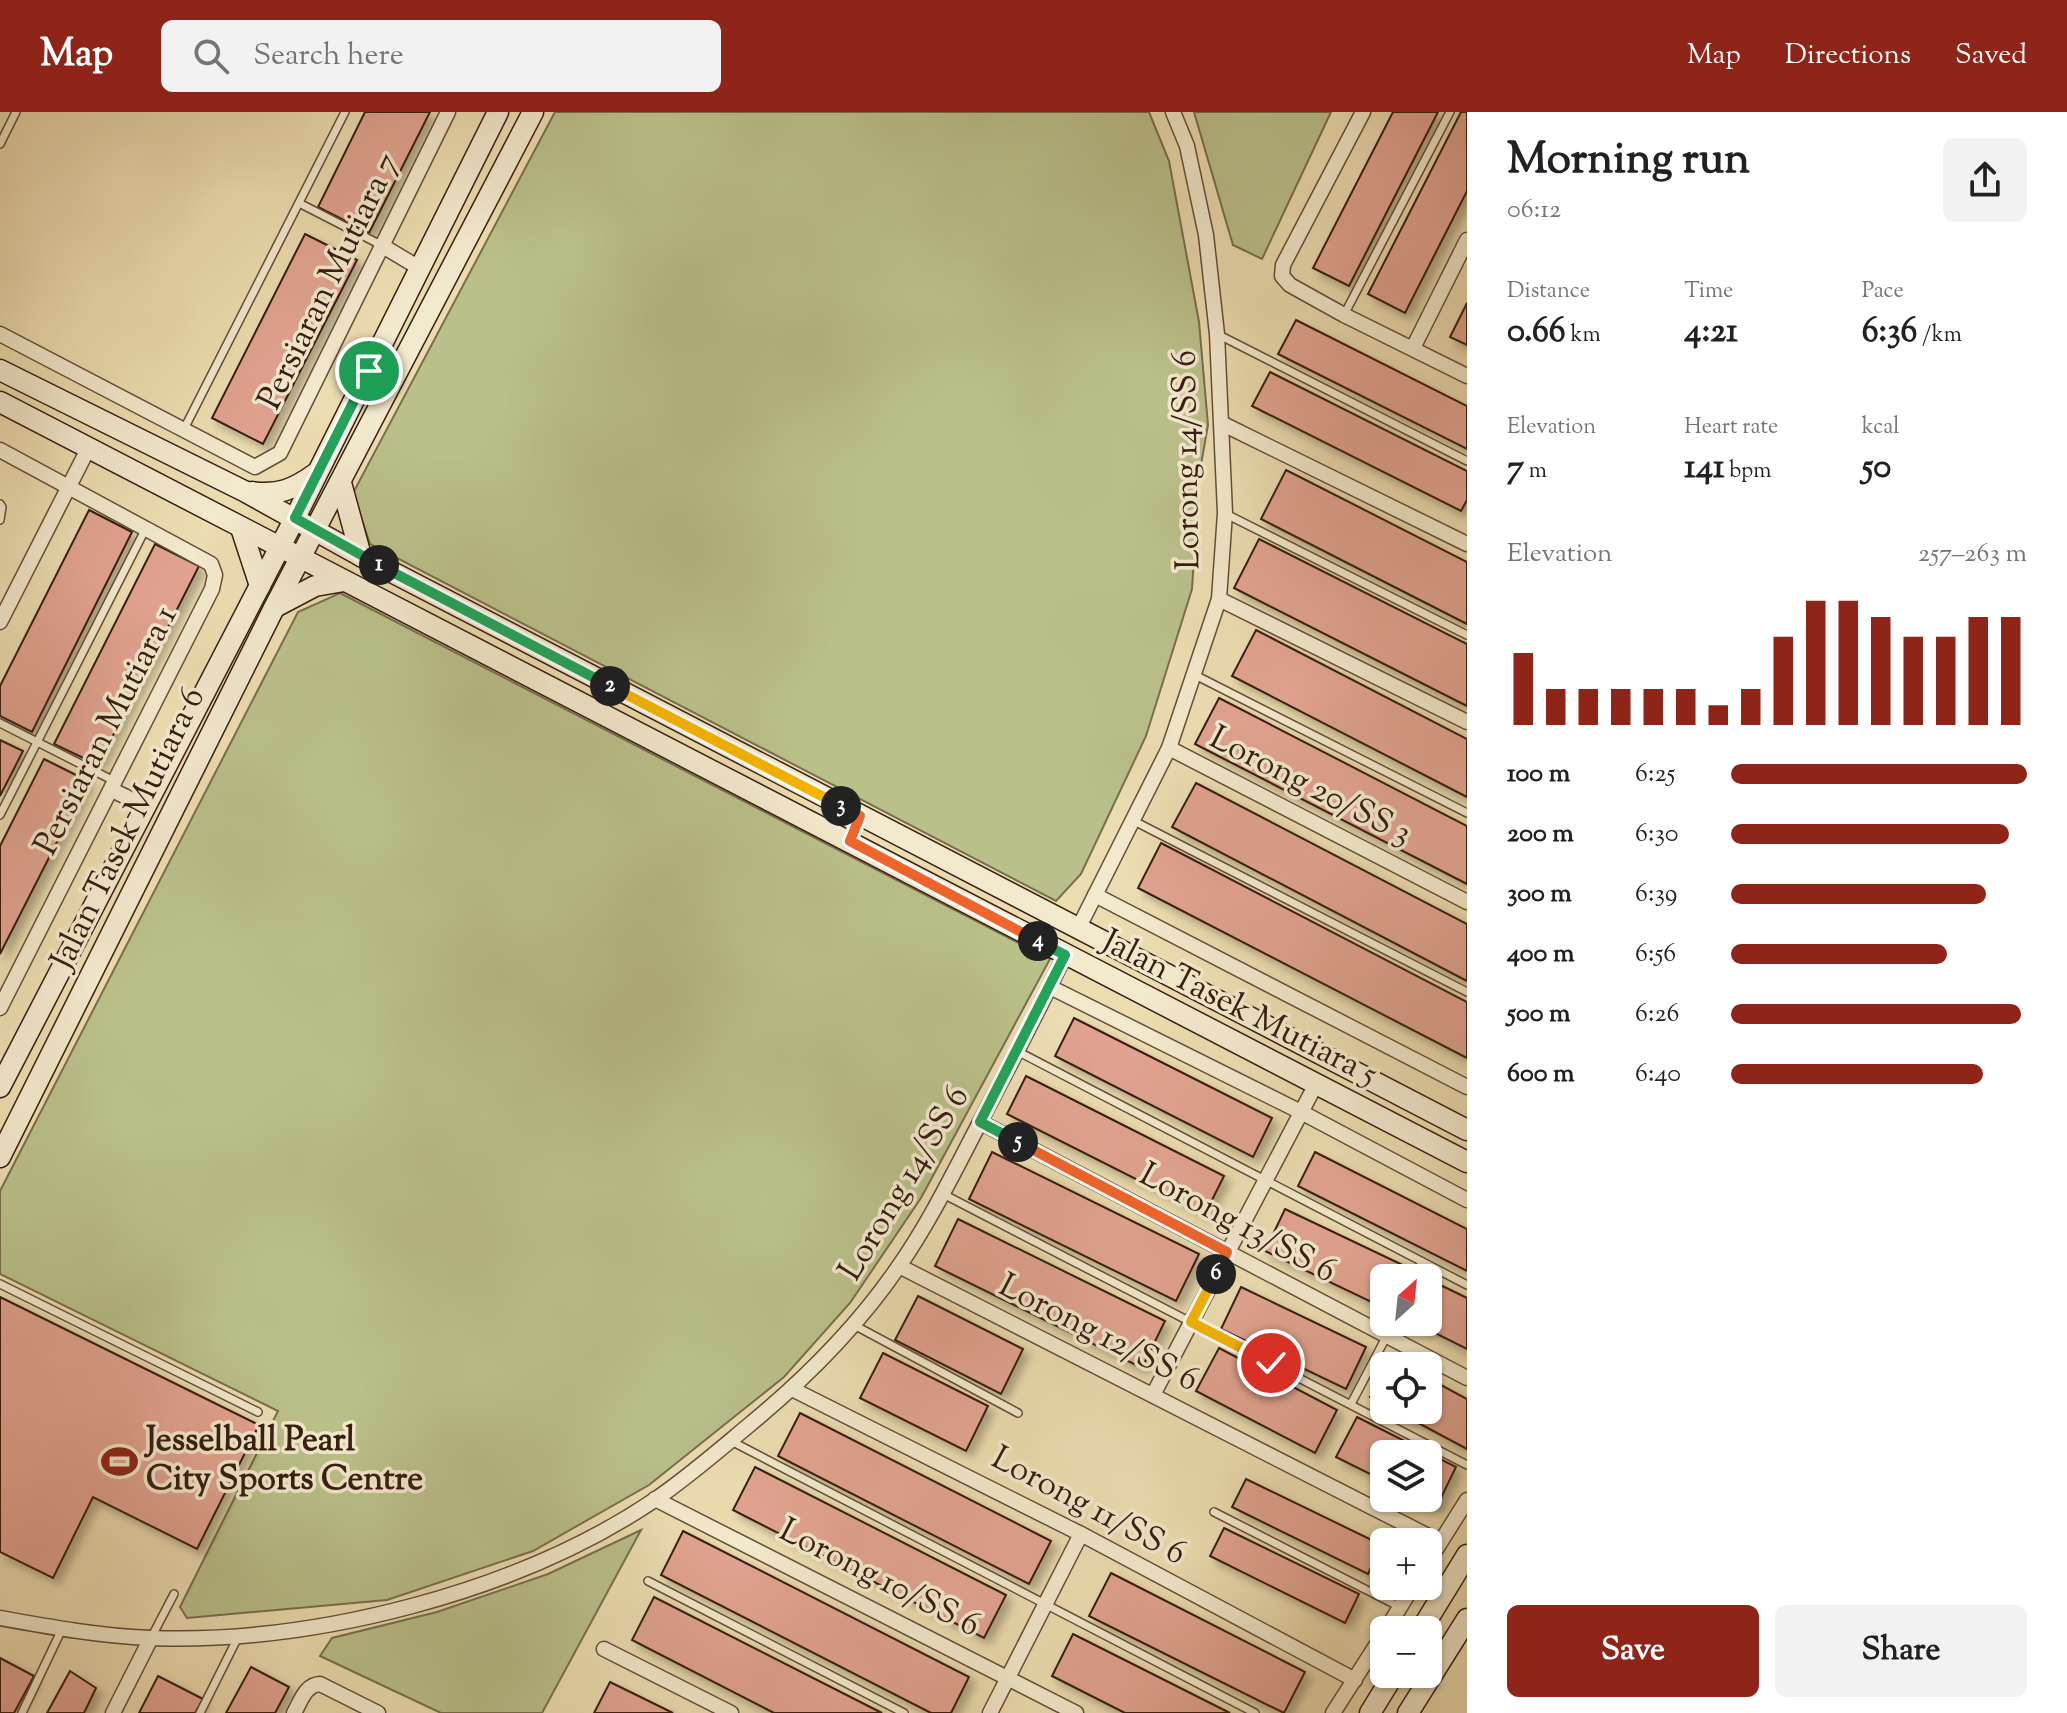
<!DOCTYPE html>
<meta charset="utf-8">
<style>
:root{--surface:#fff;--page:#f2f2f2;--text:#202124;--muted:#757577;--accent:#8f2418}
body{margin:0;font-family:"Sorts Mill Goudy",serif;background:var(--page);color:var(--text);height:100vh;display:flex;flex-direction:column;font-size:30px;white-space:nowrap}
*{box-sizing:border-box;margin:0}
p{font-size:26px;color:var(--muted)}
.icon{flex:none;width:44px;height:44px;fill:none;stroke:currentColor;stroke-width:2;stroke-linecap:round;stroke-linejoin:round}
.map{position:relative;flex:1;overflow:hidden}
.details{display:flex;flex-direction:column;background:var(--surface);width:600px}
.details>*{flex:none}
.needle{width:52px;rotate:27deg}
.tools{position:absolute;left:1370px;top:1152px;display:grid;gap:16px}
.tools a{display:grid;place-items:center;width:72px;height:72px;border-radius:12px;background:var(--surface);box-shadow:0 2px 6px #0004;font-size:40px}
.pin{position:absolute;display:grid;place-items:center;width:68px;height:68px;color:#fff;margin:-34px;border:4px solid #fff;border-radius:50%;box-shadow:0 2px 8px #0007}
.km{position:absolute;width:40px;height:40px;margin:-20px;border-radius:50%;background:#222;color:#fff;font-size:22px;line-height:40px;text-align:center}
.round{display:grid;place-items:center;flex:none;width:84px;height:84px;border-radius:12px;background:var(--page)}
.overview{display:flex;align-items:center;justify-content:space-between;height:136px;padding:0 40px}
h1{font-size:44px;font-weight:800;line-height:60px}
.metrics{display:grid;grid-template-columns:repeat(3,1fr);gap:12px;height:136px;padding:8px 40px}
.metrics div{display:grid;align-content:center}
.metrics b{font-size:34px;font-weight:800}
.metrics small{font-size:22px;font-weight:400}
.metrics p{font-size:22px}
.chart{height:224px;padding:16px 40px}
.chart p{display:flex;justify-content:space-between}
.chart svg{width:100%;height:144px;margin-top:8px;stroke:var(--accent);stroke-width:6}
.cta{display:flex;gap:16px;margin-top:auto;padding:16px 40px}
.cta a{flex:1;height:92px;border-radius:12px;background:var(--accent);color:#fff;font-size:32px;font-weight:800;line-height:92px;text-align:center}
.cta a+a{background:var(--page);color:var(--text)}
ul{padding:0 40px;list-style:none;font-size:26px}
li{display:grid;grid-template-columns:128px 96px 1fr;align-items:center;height:60px}
li i{height:20px;border-radius:10px;background:var(--accent)}
header{display:flex;align-items:center;gap:48px;box-sizing:border-box;height:112px;padding:0 40px;background:var(--accent);color:#fff}
header strong{font-size:38px}
nav{display:flex;gap:44px;margin-inline-start:auto;font-size:28px}
.search{width:560px;height:72px;background:var(--page);display:flex;align-items:center;gap:20px;box-sizing:border-box;padding:0 28px;border-radius:12px;color:var(--muted);font-size:30px}
main{display:flex;flex:1;min-height:0}
.map>svg:first-child{display:block}
.green{fill:#bac08a;stroke:#786e4d;stroke-width:2}
.building{fill:#e1a390;stroke:#371d10;stroke-width:2;filter:url(#shadow)}
.lines{fill:none;stroke-linecap:round;stroke-linejoin:round}
.lane-casing{stroke:#644d38;stroke-width:10}
.street-casing{stroke:#644d38;stroke-width:17}
.secondary-casing{stroke:#371d10;stroke-width:23}
.lane{stroke:#f3e9cc;stroke-width:7}
.street{stroke:#f3e9cc;stroke-width:14}
.secondary{stroke:#f3e9cc;stroke-width:20}
.split-1-casing{stroke:#fff;stroke-width:16}
.split-2-casing{stroke:#fff;stroke-width:16}
.split-3-casing{stroke:#fff;stroke-width:16}
.split-4-casing{stroke:#fff;stroke-width:16}
.split-5-casing{stroke:#fff;stroke-width:16}
.split-6-casing{stroke:#fff;stroke-width:16}
.split-7-casing{stroke:#fff;stroke-width:16}
.split-1{stroke:#22a559;stroke-width:10}
.split-2{stroke:#22a559;stroke-width:10}
.split-3{stroke:#f5b400;stroke-width:10}
.split-4{stroke:#f0652b;stroke-width:10}
.split-5{stroke:#22a559;stroke-width:10}
.split-6{stroke:#f0652b;stroke-width:10}
.split-7{stroke:#f5b400;stroke-width:10}
.labels{text-anchor:middle;dominant-baseline:central;stroke-width:7;stroke-linejoin:round;paint-order:stroke}
.street-label{font-size:34px;fill:#371d10;stroke:#f3e9cc}
.poi-label{font-size:34px;font-weight:bold;fill:#371d10;stroke:#f3e9cc;text-anchor:start}
</style>
<header>
<strong>Map</strong>
<div class="search"><svg class="icon" aria-label="search" viewBox="0 0 24 24"><circle cx="10" cy="10" r="6"/><path d="M15 15l6 6"/></svg>Search here</div>
<nav><a>Map</a><a>Directions</a><a>Saved</a></nav>
</header>
<main>
<div class="map">
<svg width="1467" height="1601" viewBox="0 0 1467 1601">
<defs>
<filter id="shadow"><feDropShadow dx="6" dy="6" stdDeviation="4" flood-color="#0004"/></filter>
</defs>
<rect width="100%" height="100%" fill="#ecddb0"/>
<filter id="stains"><feTurbulence type="fractalNoise" baseFrequency=".0025" numOctaves="4"/><feColorMatrix values="0 0 0 0 .2 0 0 0 0 .09 0 0 0 0 .02 0 0 0 .5 -.17"/></filter>
<radialGradient id="worn" r=".72"><stop offset=".6" stop-color="#630" stop-opacity="0"/><stop offset="1" stop-color="#630" stop-opacity=".3"/></radialGradient>
<g class="green">
<polygon points="555,0 1149,0 1169,49 1199,210 1208,313 1199,364 1192,477 1146,624 1081,762 1056,789 370,432 353,381"/>
<polygon points="1194,0 1331,0 1262,147 1233,133"/>
<polygon points="340,481 1050,847 921,1086 850,1191 784,1265 649,1373 533,1439 387,1488 187,1506 180,1495 278,1299 0,1162 0,1079 298,500"/>
<polygon points="641,1418 542,1601 441,1601 320,1544 332,1526 437,1500 548,1462"/>
</g>
<g class="building">
<polygon points="365,0 430,0 369,121 318,95"/>
<polygon points="1393,0 1438,0 1349,174 1313,156"/>
<polygon points="1461,0 1467,0 1467,79 1405,201 1368,182"/>
<polygon points="305,122 357,148 263,332 212,306"/>
<polygon points="1467,191 1467,233 1450,225"/>
<polygon points="1296,208 1467,294 1467,337 1278,242"/>
<polygon points="1270,260 1467,359 1467,388 1461,399 1252,294"/>
<polygon points="1286,358 1467,450 1467,512 1261,407"/>
<polygon points="89,398 132,420 32,620 0,604 0,574"/>
<polygon points="1259,427 1467,532 1467,594 1234,476"/>
<polygon points="155,432 199,454 98,653 54,632"/>
<polygon points="1256,518 1467,627 1467,685 1232,564"/>
<polygon points="1219,586 1467,714 1467,772 1195,632"/>
<polygon points="0,628 23,639 0,684"/>
<polygon points="44,647 88,669 0,842 0,734"/>
<polygon points="1196,671 1467,812 1467,869 1172,715"/>
<polygon points="1161,731 1467,890 1467,946 1138,776"/>
<polygon points="1074,906 1272,1006 1253,1045 1055,944"/>
<polygon points="1026,964 1224,1064 1205,1102 1007,1002"/>
<polygon points="992,1040 1199,1142 1176,1189 969,1087"/>
<polygon points="1315,1040 1467,1117 1467,1159 1298,1074"/>
<polygon points="1285,1097 1409,1156 1404,1166 1384,1166 1384,1196 1265,1139"/>
<polygon points="958,1107 1165,1209 1142,1256 935,1154"/>
<polygon points="1428,1167 1467,1186 1467,1237 1413,1210 1428,1210"/>
<polygon points="1241,1175 1366,1235 1346,1277 1221,1217"/>
<polygon points="918,1184 1023,1237 1001,1282 895,1228"/>
<polygon points="0,1185 259,1313 197,1437 93,1385 53,1466 0,1440"/>
<polygon points="1219,1236 1337,1298 1315,1341 1196,1279"/>
<polygon points="883,1241 988,1294 966,1339 860,1286"/>
<polygon points="1384,1260 1384,1293 1370,1285"/>
<polygon points="1428,1266 1467,1287 1467,1337 1394,1298 1428,1298"/>
<polygon points="800,1301 1051,1429 1029,1472 778,1344"/>
<polygon points="1357,1305 1456,1355 1436,1396 1417,1386 1428,1386 1428,1342 1384,1342 1384,1369 1336,1345"/>
<polygon points="755,1355 1006,1483 984,1526 733,1398"/>
<polygon points="1246,1367 1382,1433 1368,1462 1232,1395"/>
<polygon points="1224,1416 1359,1482 1345,1511 1210,1444"/>
<polygon points="683,1419 969,1565 951,1601 931,1601 661,1463"/>
<polygon points="1111,1461 1305,1560 1284,1601 1089,1504"/>
<polygon points="654,1485 882,1601 774,1601 632,1528"/>
<polygon points="1073,1522 1230,1601 1125,1601 1052,1564"/>
<polygon points="0,1546 34,1564 14,1601 0,1601"/>
<polygon points="251,1555 289,1575 275,1601 226,1601"/>
<polygon points="70,1559 96,1576 84,1601 47,1601"/>
<polygon points="158,1564 203,1587 195,1601 139,1601"/>
<polygon points="610,1570 673,1601 594,1601"/>
</g>
<g class="lines">
<defs>
<g id="lane">
<polyline points="0,32 16,0"/>
<polyline points="299,91 381,133"/>
<polyline points="1344,203 1450,0"/>
<polyline points="1217,222 1467,349"/>
<polyline points="183,319 345,0"/>
<polyline points="0,392 2,395 0,408"/>
<polyline points="1226,402 1467,523"/>
<polyline points="1195,563 1467,701"/>
<polyline points="0,611 116,670"/>
<polyline points="0,703 146,416"/>
<polyline points="1134,709 1467,880"/>
<polyline points="1017,939 1467,1173"/>
<polyline points="943,1082 1467,1353"/>
<polyline points="1414,1166 1422,1150"/>
<polyline points="0,1172 258,1300"/>
<polyline points="854,1213 1018,1301"/>
<polyline points="1351,1292 1394,1210"/>
<polyline points="731,1329 1255,1601"/>
<polyline points="1214,1400 1400,1495"/>
<polyline points="648,1469 904,1601"/>
<polyline points="151,1526 174,1482"/>
<polyline points="22,1601 62,1517"/>
<polyline points="200,1601 238,1525"/>
</g>
<g id="street">
<polyline points="1363,0 1283,153 1282,164 1290,173 1344,203 1467,264"/>
<polyline points="381,133 421,157"/>
<polyline points="0,222 255,355 280,341 448,0"/>
<polyline points="1413,236 1467,128"/>
<polyline points="1223,312 1467,432"/>
<polyline points="0,338 211,452 215,463 212,477 0,896"/>
<polyline points="1219,487 1467,610"/>
<polyline points="0,510 89,335"/>
<polyline points="1169,636 1467,790"/>
<polyline points="112,678 147,695"/>
<polyline points="1095,783 1467,975"/>
<polyline points="1079,815 1169,636 1219,487 1225,401 1217,222 1206,123 1187,34 1173,0"/>
<polyline points="1050,875 1301,1000 1467,1088"/>
<polyline points="980,1010 1467,1266"/>
<polyline points="899,1154 1440,1430"/>
<polyline points="792,1277 1081,1422 1355,1568"/>
<polyline points="1153,1283 1316,972"/>
<polyline points="655,1387 1076,1601"/>
<polyline points="1428,1450 1467,1388"/>
<path d="M0,1506C50,1515 100,1524 150,1526C315,1532 519,1480 656,1387C688,1365 718,1339 748,1314C804,1268 858,1214 899,1154C929,1111 953,1062 977,1016C1007,958 1037,902 1065,843"/>
<polyline points="1386,1518 1413,1474"/>
<polyline points="604,1537 731,1601"/>
<polyline points="113,1601 151,1526"/>
<path d="M294,1601C301,1589 305,1573 320,1572L378,1601"/>
<polyline points="990,1601 1081,1422"/>
<polyline points="1333,1601 1384,1521"/>
</g>
<g id="secondary">
<polyline points="0,258 244,379 361,444 1467,1018"/>
<polyline points="0,290 1467,1050"/>
<polyline points="341,371 361,444"/>
<path d="M252,380C278,384 294,377 315,362"/>
<polyline points="241,416 260,474"/>
<polyline points="277,494 315,474 344,469"/>
<polyline points="0,975 295,406 498,0"/>
<polyline points="0,1045 274,496 533,0"/>
<polyline points="1421,1518 1467,1443"/>
<polyline points="1370,1601 1394,1562"/>
<polyline points="1408,1601 1467,1507"/>
</g>
</defs>
<use href="#lane" class="lane-casing"/>
<use href="#street" class="street-casing"/>
<use href="#secondary" class="secondary-casing"/>
<use href="#lane" class="lane"/>
<use href="#street" class="street"/>
<use href="#secondary" class="secondary"/>
</g>
<g class="lines">
<defs>
<polyline id="split-1" points="369,259 295,406 379,453"/>
<polyline id="split-2" points="379,453 610,574"/>
<polyline id="split-3" points="610,574 841,694"/>
<polyline id="split-4" points="841,694 860,704 850,729 1038,829"/>
<polyline id="split-5" points="1018,1030 980,1010 1065,843 1038,829"/>
<polyline id="split-6" points="1018,1030 1227,1140 1216,1162"/>
<polyline id="split-7" points="1216,1162 1191,1210 1271,1251"/>
</defs>
<use href="#split-1" class="split-1-casing"/>
<use href="#split-2" class="split-2-casing"/>
<use href="#split-3" class="split-3-casing"/>
<use href="#split-4" class="split-4-casing"/>
<use href="#split-5" class="split-5-casing"/>
<use href="#split-6" class="split-6-casing"/>
<use href="#split-7" class="split-7-casing"/>
<use href="#split-1" class="split-1"/>
<use href="#split-2" class="split-2"/>
<use href="#split-3" class="split-3"/>
<use href="#split-4" class="split-4"/>
<use href="#split-5" class="split-5"/>
<use href="#split-6" class="split-6"/>
<use href="#split-7" class="split-7"/>
</g>
<defs>
<symbol id="stadium-bare" viewBox="-9 -9 18 18"><path d="M0-5a6.5 5 0 1 0 0 10a6.5 5 0 1 0 0-10ZM-3.5-1.8h7v3.6h-7Z" fill="#8f2418" stroke="#f3e9cc" stroke-width="2.5" paint-order="stroke"/></symbol>
</defs>
<g fill-rule="evenodd">
<use href="#stadium-bare" x="94" y="1324" width="51" height="51"/>
</g>
<g class="labels">
<g class="street-label">
<text transform="translate(330 170) rotate(-64)">Persiaran Mutiara 7</text>
<text transform="translate(1188 348) rotate(-91)">Lorong 14/SS 6</text>
<text transform="translate(107 619) rotate(-63)">Persiaran Mutiara 1</text>
<text transform="translate(1310 675) rotate(27)">Lorong 20/SS 3</text>
<text transform="translate(129 717) rotate(-64)">Jalan Tasek Mutiara 6</text>
<text transform="translate(1239 897) rotate(27)">Jalan Tasek Mutiara 5</text>
<text transform="translate(905 1072) rotate(-59)">Lorong 14/SS 6</text>
<text transform="translate(1237 1112) rotate(28)">Lorong 13/SS 6</text>
<text transform="translate(1098 1222) rotate(27)">Lorong 12/SS 6</text>
<text transform="translate(1088 1395) rotate(28)">Lorong 11/SS 6</text>
<text transform="translate(879 1467) rotate(27)">Lorong 10/SS 6</text>
</g>
<g class="poi-label">
<text x="146" y="1329">Jesselball Pearl<tspan x="146" dy="39">City Sports Centre</tspan></text>
</g>
</g>
<rect width="100%" height="100%" filter="url(#stains)"/>
<rect width="100%" height="100%" fill="url(#worn)"/>
</svg>
<div class="tools">
<a><svg class="needle" viewBox="-14 -14 28 28"><path d="M0-13l5 13h-10z" fill="#e53935"/><path d="M0 13l5-13h-10z" fill="#757577"/></svg></a>
<a><svg class="icon" aria-label="locate" viewBox="0 0 24 24"><circle cx="12" cy="12" r="6"/><path d="M12 2v4M12 18v4M2 12h4M18 12h4"/></svg></a>
<a><svg class="icon" aria-label="layers" viewBox="0 0 24 24"><path d="M12 4l9 5-9 5-9-5zM3 14l9 5 9-5"/></svg></a>
<a>+</a>
<a>−</a>
</div>
<div class="pin" style="left:369px;top:259px;background:#1e9e55"><svg class="icon" aria-label="arrive" viewBox="0 0 24 24"><path d="M6 21V4h12l-3 4 3 4H6"/></svg></div>
<div class="pin" style="left:1271px;top:1251px;background:#d93025"><svg class="icon" aria-label="check" viewBox="0 0 24 24"><path d="M5 12l5 5 9-10"/></svg></div>
<b class="km" style="left:379px;top:453px">1</b>
<b class="km" style="left:610px;top:574px">2</b>
<b class="km" style="left:841px;top:694px">3</b>
<b class="km" style="left:1038px;top:829px">4</b>
<b class="km" style="left:1018px;top:1030px">5</b>
<b class="km" style="left:1216px;top:1162px">6</b>
</div>
<section class="details">
<div class="overview"><div><h1>Morning run</h1><p>06:12</p></div><a class="round"><svg class="icon" aria-label="share" viewBox="0 0 24 24"><path d="M12 15V3M7 8l5-5 5 5M5 13v7h14v-7"/></svg></a></div>
<div class="metrics">
<div><p>Distance</p><b>0.66<small> km</small></b></div>
<div><p>Time</p><b>4:21</b></div>
<div><p>Pace</p><b>6:36<small> /km</small></b></div>
</div>
<div class="metrics">
<div><p>Elevation</p><b>7<small> m</small></b></div>
<div><p>Heart rate</p><b>141<small> bpm</small></b></div>
<div><p>kcal</p><b>50</b></div>
</div>
<div class="chart"><p><span>Elevation</span>257–263 m</p>
<svg viewBox="0 0 160 44" preserveAspectRatio="none"><path d="M5 44V22M15 44V33M25 44V33M35 44V33M45 44V33M55 44V33M65 44V38M75 44V33M85 44V17M95 44V6M105 44V6M115 44V11M125 44V17M135 44V17M145 44V11M155 44V11"/></svg>
</div>
<ul>
<li><b>100 m</b>6:25<i style="width:100%"></i></li>
<li><b>200 m</b>6:30<i style="width:94%"></i></li>
<li><b>300 m</b>6:39<i style="width:86%"></i></li>
<li><b>400 m</b>6:56<i style="width:73%"></i></li>
<li><b>500 m</b>6:26<i style="width:98%"></i></li>
<li><b>600 m</b>6:40<i style="width:85%"></i></li>
</ul>
<div class="cta"><a>Save</a><a>Share</a></div>
</section>
</main>
